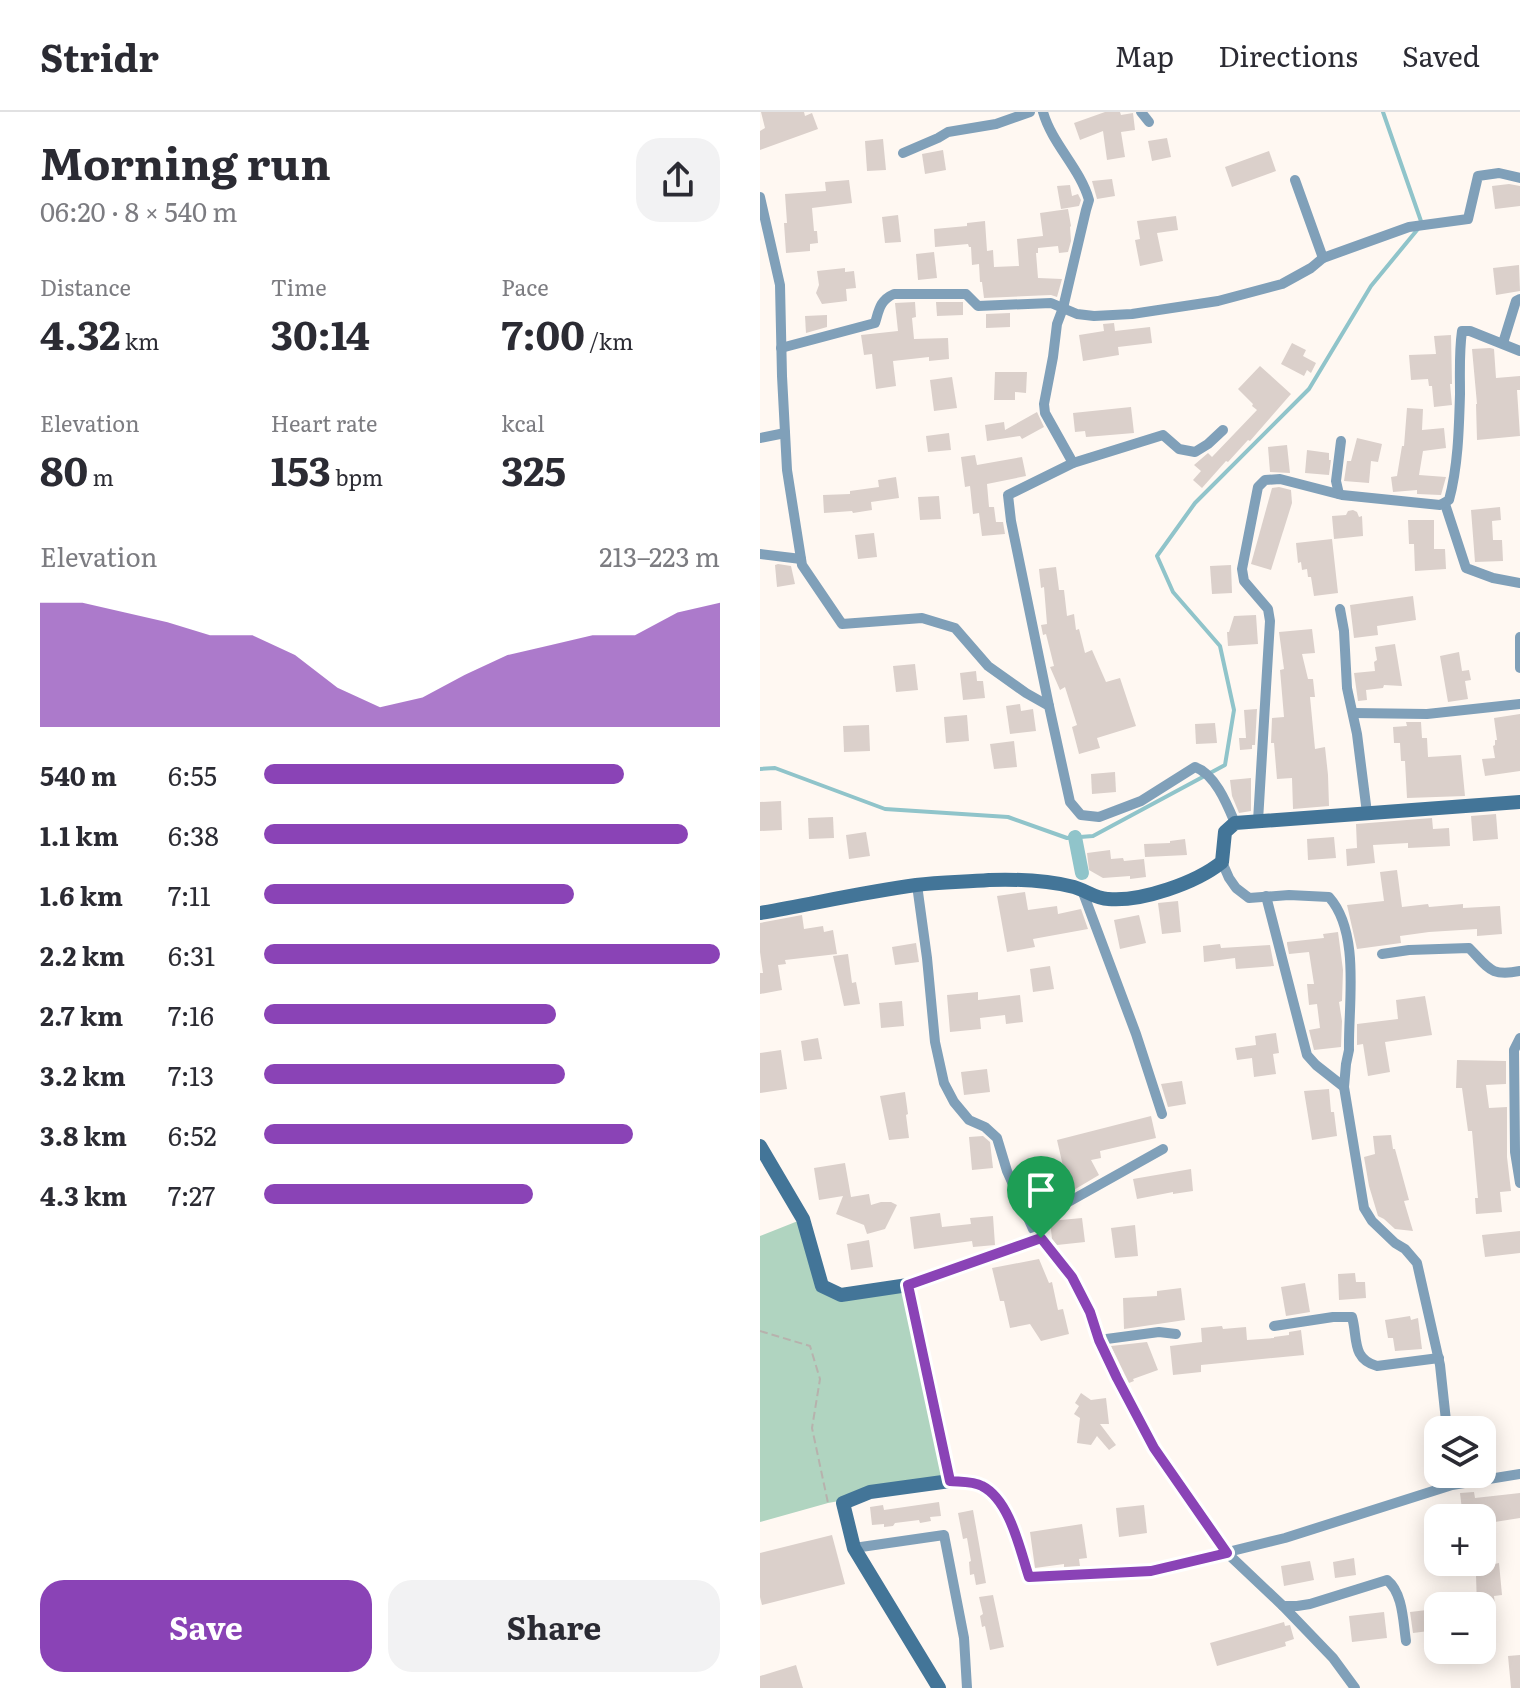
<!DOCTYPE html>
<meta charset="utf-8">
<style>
:root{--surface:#fff;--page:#f2f2f3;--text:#2b2b33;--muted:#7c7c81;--line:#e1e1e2;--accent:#8a43b6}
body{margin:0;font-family:Literata,serif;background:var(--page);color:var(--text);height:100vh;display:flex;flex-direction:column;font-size:30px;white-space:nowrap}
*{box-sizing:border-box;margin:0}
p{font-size:26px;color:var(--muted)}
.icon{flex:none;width:44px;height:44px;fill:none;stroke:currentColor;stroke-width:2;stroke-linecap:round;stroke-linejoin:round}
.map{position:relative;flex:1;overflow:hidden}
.side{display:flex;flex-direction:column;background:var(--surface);width:760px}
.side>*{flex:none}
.buttons{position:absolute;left:664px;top:1304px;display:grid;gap:16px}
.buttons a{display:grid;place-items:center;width:72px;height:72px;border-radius:16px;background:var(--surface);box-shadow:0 4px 20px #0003;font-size:40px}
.pin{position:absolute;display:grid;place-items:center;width:68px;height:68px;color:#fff;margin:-82px -34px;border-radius:50% 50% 50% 0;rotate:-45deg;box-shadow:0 0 8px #0007}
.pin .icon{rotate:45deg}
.round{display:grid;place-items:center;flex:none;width:84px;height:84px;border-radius:24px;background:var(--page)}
.headline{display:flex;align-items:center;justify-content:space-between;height:136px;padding:0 40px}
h1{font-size:44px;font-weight:700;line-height:60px}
.stats{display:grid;grid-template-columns:repeat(3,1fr);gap:12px;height:136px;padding:8px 40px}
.stats div{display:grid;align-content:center}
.stats b{font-size:40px;font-weight:700}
.stats small{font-size:22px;font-weight:400}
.stats p{font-size:22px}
.chart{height:224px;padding:16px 40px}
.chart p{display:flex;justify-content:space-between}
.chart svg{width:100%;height:144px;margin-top:8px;fill:var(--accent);opacity:.7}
.button{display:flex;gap:16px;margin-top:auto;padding:16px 40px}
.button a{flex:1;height:92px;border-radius:24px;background:var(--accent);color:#fff;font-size:32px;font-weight:700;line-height:92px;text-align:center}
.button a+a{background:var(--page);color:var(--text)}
ul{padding:0 40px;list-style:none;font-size:26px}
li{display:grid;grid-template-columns:128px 96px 1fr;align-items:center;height:60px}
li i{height:20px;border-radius:10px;background:var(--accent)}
header{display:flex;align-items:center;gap:48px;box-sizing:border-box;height:112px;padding:0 40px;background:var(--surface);border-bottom:2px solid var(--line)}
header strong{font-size:38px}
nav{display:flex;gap:44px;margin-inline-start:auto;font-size:28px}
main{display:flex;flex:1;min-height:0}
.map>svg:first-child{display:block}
.green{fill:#b0d4c0}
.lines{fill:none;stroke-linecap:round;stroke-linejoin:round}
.stream{stroke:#90c4ca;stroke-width:4}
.canal{stroke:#90c4ca;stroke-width:14}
.building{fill:#dbd0cb}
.path{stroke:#b7b2ad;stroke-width:2;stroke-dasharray:8 4;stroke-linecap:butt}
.street{stroke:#80a0b9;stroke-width:10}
.secondary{stroke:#437598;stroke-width:14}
.route-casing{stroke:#fff;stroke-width:16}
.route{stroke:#8a43b6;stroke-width:10}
</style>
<header>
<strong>Stridr</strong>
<nav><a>Map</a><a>Directions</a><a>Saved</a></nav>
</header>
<main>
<section class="side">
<div class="headline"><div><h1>Morning run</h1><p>06:20 · 8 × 540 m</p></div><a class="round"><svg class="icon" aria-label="share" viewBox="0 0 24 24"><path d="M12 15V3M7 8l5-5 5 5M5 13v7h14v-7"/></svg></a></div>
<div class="stats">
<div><p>Distance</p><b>4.32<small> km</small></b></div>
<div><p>Time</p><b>30:14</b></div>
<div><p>Pace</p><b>7:00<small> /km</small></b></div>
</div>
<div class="stats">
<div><p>Elevation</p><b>80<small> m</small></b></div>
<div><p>Heart rate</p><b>153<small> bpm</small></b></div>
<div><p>kcal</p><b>325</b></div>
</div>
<div class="chart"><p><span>Elevation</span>213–223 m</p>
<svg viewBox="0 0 160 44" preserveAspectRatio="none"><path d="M0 44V6L10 6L20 9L30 12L40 16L50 16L60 22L70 32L80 38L90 35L100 28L110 22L120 19L130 16L140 16L150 9L160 6V44z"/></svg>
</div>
<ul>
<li><b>540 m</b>6:55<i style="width:79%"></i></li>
<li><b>1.1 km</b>6:38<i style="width:93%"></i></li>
<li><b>1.6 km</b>7:11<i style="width:68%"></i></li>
<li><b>2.2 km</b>6:31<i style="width:100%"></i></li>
<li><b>2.7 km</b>7:16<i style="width:64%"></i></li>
<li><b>3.2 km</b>7:13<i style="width:66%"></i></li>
<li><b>3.8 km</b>6:52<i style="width:81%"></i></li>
<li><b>4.3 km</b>7:27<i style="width:59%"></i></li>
</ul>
<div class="button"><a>Save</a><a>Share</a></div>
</section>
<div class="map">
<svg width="760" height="1576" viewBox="0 0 760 1576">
<rect width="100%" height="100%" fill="#fff8f2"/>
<polygon class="green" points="43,1107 63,1175 81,1183 148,1173 190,1369 68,1391 0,1410 0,1124"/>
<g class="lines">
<polyline class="stream" points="0,657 15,656 125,697 248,705 307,726 333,724 465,653 474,598 460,534 413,480 397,444 435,391 549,277 611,174 662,112 623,0"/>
<polyline class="canal" points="315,725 322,761"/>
</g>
<g class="building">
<polygon points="1,0 44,0 45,4 52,1 58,17 0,38 0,19 5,16"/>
<polygon points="345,0 360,0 361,3 373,1 375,18 361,20 365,45 347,48 343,19 320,28 314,11"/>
<polygon points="407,26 411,45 392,49 388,29"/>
<polygon points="123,27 126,58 107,59 105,29"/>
<polygon points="183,38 186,58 165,62 162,42"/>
<polygon points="509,39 516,59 472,75 465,55"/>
<polygon points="352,67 355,84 337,87 332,69"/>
<polygon points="89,68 92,91 52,96 54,119 57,119 58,131 50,132 50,139 26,141 24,111 27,111 25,82 66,79 65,70"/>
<polygon points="749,72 760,74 760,94 735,97 732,74"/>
<polygon points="310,73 312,84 318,82 321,88 319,94 301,97 297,74"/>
<polygon points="308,97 311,114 310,115 311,129 308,140 299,141 298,134 278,136 278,141 276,141 278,166 302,167 297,185 291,183 224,186 222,170 220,170 219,152 212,153 211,135 209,135 208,132 175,135 174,117 207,114 207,111 225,109 227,139 233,138 234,155 259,154 257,127 283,124 280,101"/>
<polygon points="138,103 141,130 125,131 122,105"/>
<polygon points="416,104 418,118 397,121 403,149 380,154 375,128 380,127 377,109"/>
<polygon points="174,140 177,166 158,168 156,142"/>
<polygon points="759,153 760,179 736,183 733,156"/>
<polygon points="85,156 85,160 94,159 96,176 86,177 87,189 62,192 56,181 59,173 57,159"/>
<polygon points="155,190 156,205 152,206 154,227 188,226 189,247 169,249 169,245 133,249 136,274 116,277 112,242 104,243 101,223 138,219 135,191"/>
<polygon points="176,190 203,190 203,203 177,204"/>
<polygon points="250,201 250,215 226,216 226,202"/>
<polygon points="67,203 67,215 46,221 45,204"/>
<polygon points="354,211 355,219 390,215 392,231 358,235 359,243 323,249 319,223 344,219 343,212"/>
<polygon points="691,223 692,272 690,272 692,293 674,295 672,274 669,274 668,267 651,268 649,243 676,242 674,224"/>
<polygon points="532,231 546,238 543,244 556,251 551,261 547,258 544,264 521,252"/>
<polygon points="730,236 734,237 736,266 760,264 760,278 757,278 760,324 717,328 716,292 717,292 712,237"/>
<polygon points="500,254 531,282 490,329 488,328 468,350 466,349 442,376 433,368 441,359 434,353 448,341 452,345 497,298 492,294 493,292 478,277"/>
<polygon points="235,260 267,260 266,281 255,280 255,288 234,288"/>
<polygon points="192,265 197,296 174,299 170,268"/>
<polygon points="371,295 374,321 326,325 325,319 315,320 313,301"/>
<polygon points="647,296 663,297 662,318 684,316 686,336 663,339 659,363 686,365 681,383 657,382 657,378 633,380 631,365 637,364 642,334 644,334"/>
<polygon points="277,300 284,315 262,327 260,324 227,329 225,313 244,310 245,318"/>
<polygon points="189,321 191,338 168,340 166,324"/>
<polygon points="597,326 622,332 618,350 611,349 609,371 584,369 587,349 591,349"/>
<polygon points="527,333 530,361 510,360 508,335"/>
<polygon points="547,338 569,341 569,348 571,348 569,363 545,361"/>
<polygon points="215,343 217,353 262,345 266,364 227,372 229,395 234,395 236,410 243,410 245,422 222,424 219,401 213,402 210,374 205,375 201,345"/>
<polygon points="136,365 139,386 111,390 112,398 93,401 92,399 64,401 63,383 90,382 90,379 119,375 118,368"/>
<polygon points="519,375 531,378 532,391 511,458 491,452 512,376"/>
<polygon points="179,384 181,407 160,408 158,385"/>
<polygon points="740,395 741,408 732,409 733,428 742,428 743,449 715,450 711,398"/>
<polygon points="593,398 597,400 599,405 602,404 603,424 574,427 572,404 586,403 588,399"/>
<polygon points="648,408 674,408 674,437 685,437 686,457 655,459 654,432 649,432"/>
<polygon points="114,421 117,445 98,447 95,423"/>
<polygon points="572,427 578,481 554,484 551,465 548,465 547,457 542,458 541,450 538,451 536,431"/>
<polygon points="18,452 31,454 35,472 17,475 15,453"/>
<polygon points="471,453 472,481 452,482 450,454"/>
<polygon points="296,455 299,478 304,478 307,504 314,502 316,518 319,517 325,541 332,538 346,570 360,566 376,614 337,626 340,636 319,642 312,615 317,613 305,575 300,578 290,555 294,554 286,522 283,523 281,513 287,512 284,475 281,476 279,457"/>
<polygon points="653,484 656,508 617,514 618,523 594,526 590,493"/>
<polygon points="496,503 498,532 468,534 467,520 469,520 474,504"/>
<polygon points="552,517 555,541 542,542 548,567 553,567 555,585 550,585 555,637 565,635 568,663 569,694 533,697 532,666 517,667 514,631 511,631 512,606 524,605 520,558 524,557 519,520"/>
<polygon points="635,532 642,574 624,573 623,576 606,578 607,588 598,589 594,561 615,559 614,550 617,548 615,535"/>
<polygon points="699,540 702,559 709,558 711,568 705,569 708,587 688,590 680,544"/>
<polygon points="155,552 158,578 136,580 133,554"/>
<polygon points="216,559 217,569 223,569 225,586 203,588 200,561"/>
<polygon points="260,592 261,599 273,597 276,619 250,622 246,594"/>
<polygon points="497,597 495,633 492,633 492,637 480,638 479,626 486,626 484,598"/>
<polygon points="760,602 760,659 725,664 722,647 735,646 733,634 735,633 735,628 737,628 734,606"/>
<polygon points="207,603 209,629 186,631 184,605"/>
<polygon points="646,610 661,610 662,626 667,626 668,645 701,643 705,684 647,686 645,649 641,649 640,631 634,631 633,615 647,614"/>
<polygon points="455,611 457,631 436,632 435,612"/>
<polygon points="109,613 110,639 84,640 83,614"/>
<polygon points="254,629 257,655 234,657 230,632"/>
<polygon points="355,660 356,680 332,682 331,662"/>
<polygon points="491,666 491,699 479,701 472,684 470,668"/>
<polygon points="21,689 22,718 0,719 0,690"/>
<polygon points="736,702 738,727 713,729 711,704"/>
<polygon points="73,705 74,726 49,727 48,706"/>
<polygon points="672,706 673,717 689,716 690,734 648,736 648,731 613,733 615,751 587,754 586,737 597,736 596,712"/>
<polygon points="106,720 110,744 89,747 86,723"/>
<polygon points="574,725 576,746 548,748 547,727"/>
<polygon points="425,727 427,743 385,745 384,732 410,731 410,729"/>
<polygon points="350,738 351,747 363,746 364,749 384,747 386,765 370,767 370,764 343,766 329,758 327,741"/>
<polygon points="637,758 642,795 668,792 669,795 703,792 703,796 740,794 742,822 717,824 717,817 669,820 640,824 641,831 597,837 587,793 624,789 620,760"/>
<polygon points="265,780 268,798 297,794 298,802 321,797 328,817 273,827 275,835 247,840 237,784"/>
<polygon points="418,789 421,820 402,822 398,791"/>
<polygon points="42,803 44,817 63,814 64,820 73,818 77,842 25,848 26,852 18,853 22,878 0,882 0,861 3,861 0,840 0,811"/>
<polygon points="379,803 386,831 360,837 354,808"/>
<polygon points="578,820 583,858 582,889 579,890 582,909 581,935 554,938 549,918 560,916 557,892 549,893 547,872 554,872 549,840 529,842 527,832 527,830 564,826 563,822"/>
<polygon points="156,831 159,850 135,853 132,835"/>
<polygon points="460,832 461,836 510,833 514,854 476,857 475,846 444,850 443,834"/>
<polygon points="88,842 92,871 96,870 100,892 84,894 73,844"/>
<polygon points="290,854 294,877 273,880 270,857"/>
<polygon points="218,880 218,888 260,883 263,910 246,912 245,903 220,906 221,917 190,920 187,883"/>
<polygon points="665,884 672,923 625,930 630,960 608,964 603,932 597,933 597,912 638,907 636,888"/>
<polygon points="142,889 144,914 121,916 119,891"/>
<polygon points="516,921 519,941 513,942 516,962 494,965 492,946 477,948 475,936 496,933 495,924"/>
<polygon points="58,926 62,947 44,949 41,929"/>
<polygon points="21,938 27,977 0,981 0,941"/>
<polygon points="697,948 746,949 746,972 726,973 729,996 747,995 747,1045 751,1079 740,1080 742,1100 716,1102 715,1086 718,1086 712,1019 708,1019 702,976 696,976"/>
<polygon points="227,957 230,980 204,983 201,960"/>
<polygon points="422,969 426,992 408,995 401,972"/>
<polygon points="569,977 571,1000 574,1000 577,1024 552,1028 544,979"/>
<polygon points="145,980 148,1002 146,1003 149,1026 129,1028 120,984"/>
<polygon points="391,1004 396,1026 340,1039 341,1046 331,1048 339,1063 312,1079 306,1067 297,1028"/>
<polygon points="631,1023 633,1037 635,1037 649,1088 644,1089 653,1119 635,1117 624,1107 618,1104 609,1074 604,1045 615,1042 613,1024"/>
<polygon points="223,1024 230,1030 233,1056 212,1058 209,1025"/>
<polygon points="85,1051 91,1085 109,1082 111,1093 121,1090 131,1090 137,1093 125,1117 107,1122 104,1113 76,1102 83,1084 59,1088 54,1056"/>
<polygon points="431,1057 433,1079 413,1082 413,1080 377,1087 373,1067"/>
<polygon points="180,1101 182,1115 211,1112 210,1106 233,1104 235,1133 213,1135 212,1129 154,1137 150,1105"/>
<polygon points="322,1106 325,1130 297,1133 292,1127 290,1109"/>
<polygon points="375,1113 378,1144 355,1146 351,1116"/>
<polygon points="760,1119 760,1141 725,1145 722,1123"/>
<polygon points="109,1128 113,1155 91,1158 87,1132"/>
<polygon points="279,1147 289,1171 292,1170 298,1198 303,1197 309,1222 281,1229 270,1212 250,1216 244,1189 240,1189 232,1156"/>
<polygon points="595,1161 596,1170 605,1170 606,1186 579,1188 578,1162"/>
<polygon points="545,1171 550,1200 526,1204 521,1175"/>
<polygon points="421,1176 425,1208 364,1217 363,1186 397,1184 397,1179"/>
<polygon points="650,1204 651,1208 658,1206 662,1237 635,1239 633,1226 628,1226 625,1208"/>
<polygon points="462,1214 463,1217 486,1215 487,1228 514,1226 514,1225 529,1223 529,1220 541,1218 544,1243 441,1253 441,1260 413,1263 410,1234 442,1230 441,1216"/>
<polygon points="387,1230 398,1258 373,1267 374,1269 369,1271 351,1234"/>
<polygon points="321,1281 331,1288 346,1286 349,1312 340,1312 356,1333 349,1338 337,1324 331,1333 317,1331 320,1306 314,1302 319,1294 315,1291"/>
<polygon points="714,1380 715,1386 760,1381 760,1406 722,1412 722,1406 703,1406 700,1381"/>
<polygon points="179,1390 181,1404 170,1405 171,1409 160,1411 159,1408 135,1411 133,1414 124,1415 124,1412 112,1413 110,1395 123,1393 124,1398"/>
<polygon points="384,1393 387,1421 359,1425 356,1396"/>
<polygon points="213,1398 226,1471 216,1473 214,1462 210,1463 209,1450 211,1449 207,1426 203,1427 198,1401"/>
<polygon points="322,1412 327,1446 319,1447 320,1454 304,1455 304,1452 275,1456 270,1420"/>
<polygon points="72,1423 85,1472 2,1493 0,1485 0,1441"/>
<polygon points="594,1446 596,1463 575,1466 573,1450"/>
<polygon points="550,1449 554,1468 524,1474 521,1454"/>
<polygon points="739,1451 742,1483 734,1484 735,1494 717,1494 716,1463 721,1464 720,1455"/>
<polygon points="233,1483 244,1535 230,1538 225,1514 222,1515 220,1504 223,1502 219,1485"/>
<polygon points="667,1498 669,1519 653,1521 650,1500"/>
<polygon points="624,1500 627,1526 592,1530 589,1504"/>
<polygon points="524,1510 525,1514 530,1513 534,1527 525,1530 526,1534 457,1554 450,1531"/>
<polygon points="760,1543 760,1576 751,1576 748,1544"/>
<polygon points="36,1553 43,1576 0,1576 0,1564"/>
</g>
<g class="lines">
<polyline class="path" points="0,1219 50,1234 60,1267 52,1316 68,1391 70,1391"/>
<g class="street">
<path d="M283,0C292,32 320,56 329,88L326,98L303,196L297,212L293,245L284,292L285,301L313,351"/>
<polyline points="381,0 389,10"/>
<polyline points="143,41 178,26 188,20 236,12 270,0"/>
<path d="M0,85L20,173L22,264L27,358L42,453L82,512L162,506L195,516L228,554L266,581L289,594L310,690L321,703L339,705L381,689L435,655C455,662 467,692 475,711"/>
<polyline points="563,146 649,115 708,107 718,64 739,61 760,66"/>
<polyline points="743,231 756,189 760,187"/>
<path d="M21,236L115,211C119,198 120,188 134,182H206L218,194L291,191L317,202L334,204L372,202L458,189L522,172L551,156L563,146L535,68"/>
<polyline points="0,326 25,321"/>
<polyline points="579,382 576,369 581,329"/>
<polyline points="685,392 706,456 733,466 760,471"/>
<polyline points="0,442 41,447"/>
<polyline points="580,497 584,519 587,576 597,622 607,701"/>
<polyline points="760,525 760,556"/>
<polyline points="289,594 251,409 248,383 313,351 403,323 419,337 435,340 448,332 463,318"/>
<polyline points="593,601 667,602 760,592"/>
<path d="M498,709L510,509L508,497L484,469L482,457L498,375L505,368L520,367L582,383L680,393L689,388C698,355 699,317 700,282C700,260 699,240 702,219H710L760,239"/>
<path d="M462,750L469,766L476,776L489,786L529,783L569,785C601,821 588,893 589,938L586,952L584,975L604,1096L612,1109L635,1131L645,1137L657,1151L680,1253L687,1318"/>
<polyline points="157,773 167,846 175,930 184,971 194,990 209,1008 225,1015 237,1026 247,1059 273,1117 281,1126 312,1165 330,1200 339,1228 357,1266 394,1336 467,1441 523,1494 573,1546 595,1576"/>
<polyline points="322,778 376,922 402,1002"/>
<polyline points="506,784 547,943 556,953 584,975"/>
<path d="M622,842L649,838L709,836C729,856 730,865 760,859"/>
<polyline points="760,926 754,938 755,1040 760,1071"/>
<polyline points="148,1173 281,1126 278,1107 403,1037"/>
<path d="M514,1214L573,1205H592C598,1225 591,1247 617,1254L679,1246"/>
<polyline points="339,1228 399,1220 416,1222"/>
<path d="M190,1369C200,1370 213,1369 222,1374C250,1388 260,1438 269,1465L391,1459L525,1426L692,1373L760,1362"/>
<polyline points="94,1436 184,1423 204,1526 207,1576"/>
<path d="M523,1494H537L550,1492L627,1468C643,1481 643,1509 646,1529"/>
</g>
<g class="secondary">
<path d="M0,801C52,792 104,780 156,773C180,770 205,770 229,768C258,767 286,768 314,775C325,778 336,787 348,787C381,790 436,771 462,750L465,720L475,711L760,690"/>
<polyline points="0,1034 43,1107 62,1174 81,1183 148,1173 190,1369 110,1380 83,1391 94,1436 179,1576"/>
</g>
</g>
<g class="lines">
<defs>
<path id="route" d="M281,1126L312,1165L330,1200L339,1228L357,1266L394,1336L467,1441L391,1459L269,1465C260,1438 250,1388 222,1374C213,1369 200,1370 190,1369L148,1173Z"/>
</defs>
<use href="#route" class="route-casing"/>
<use href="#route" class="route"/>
</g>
</svg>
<div class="buttons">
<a><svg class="icon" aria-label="layers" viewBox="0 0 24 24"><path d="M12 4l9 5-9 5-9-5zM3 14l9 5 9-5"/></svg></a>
<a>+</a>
<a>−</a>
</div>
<div class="pin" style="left:281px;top:1126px;background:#1e9e55"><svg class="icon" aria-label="arrive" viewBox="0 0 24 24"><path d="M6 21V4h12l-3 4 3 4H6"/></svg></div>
</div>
</main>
